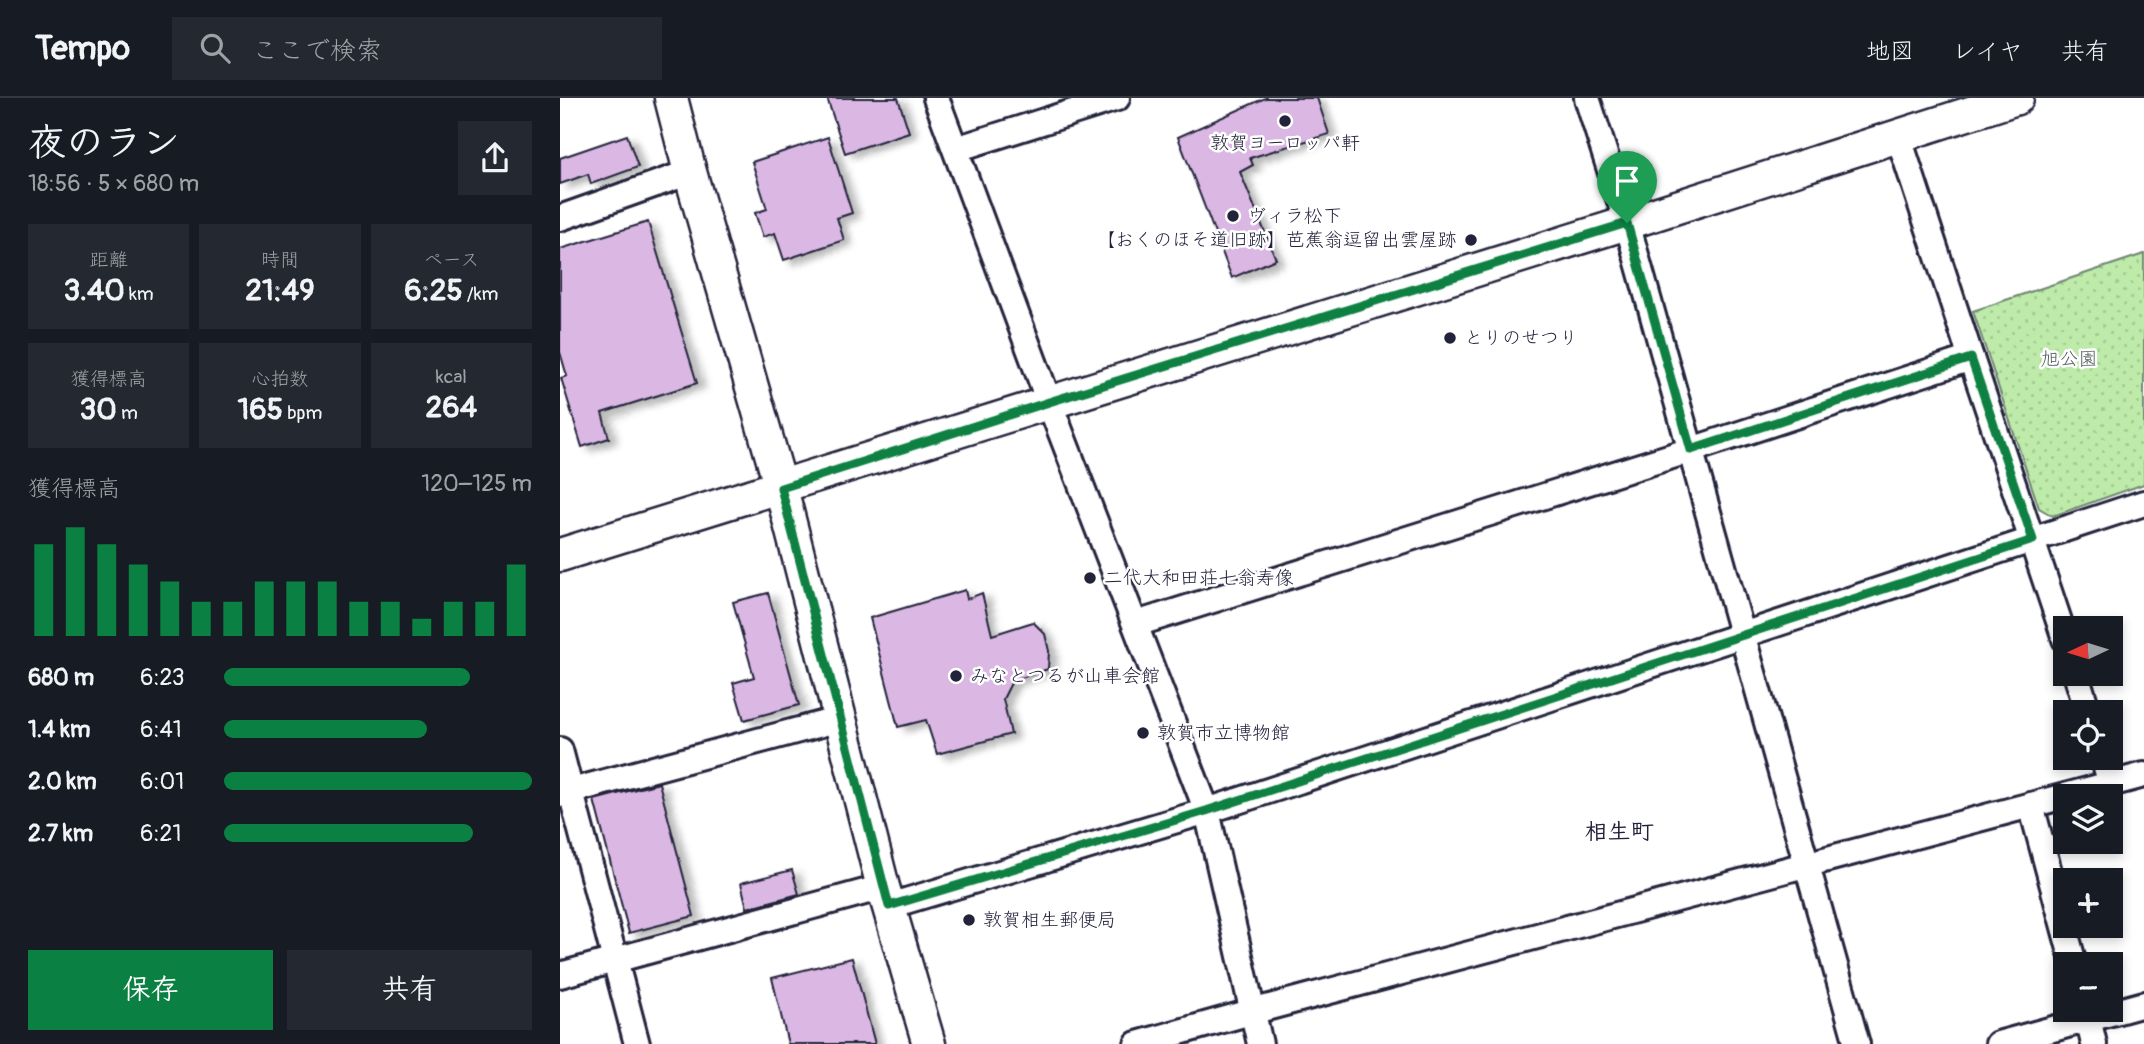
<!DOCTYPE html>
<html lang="ja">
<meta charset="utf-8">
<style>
:root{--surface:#171b24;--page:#242831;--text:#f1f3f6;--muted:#9ea1a6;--line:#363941;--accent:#0b8043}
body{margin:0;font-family:Pangolin,"Klee One",sans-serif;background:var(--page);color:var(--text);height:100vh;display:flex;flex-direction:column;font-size:26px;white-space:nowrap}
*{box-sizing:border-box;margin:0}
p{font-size:23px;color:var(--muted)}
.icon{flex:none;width:38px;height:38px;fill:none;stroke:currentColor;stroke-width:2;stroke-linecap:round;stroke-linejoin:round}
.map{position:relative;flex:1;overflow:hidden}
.drawer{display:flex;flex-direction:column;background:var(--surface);width:560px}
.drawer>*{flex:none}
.needle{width:46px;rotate:266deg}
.tools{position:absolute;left:1493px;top:518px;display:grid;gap:14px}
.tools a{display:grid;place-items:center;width:70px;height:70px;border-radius:0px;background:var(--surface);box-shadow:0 4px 10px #0003;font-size:35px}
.pin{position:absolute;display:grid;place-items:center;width:60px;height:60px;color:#fff;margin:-72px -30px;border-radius:50% 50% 50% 0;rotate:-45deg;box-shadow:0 0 7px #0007}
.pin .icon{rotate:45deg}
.round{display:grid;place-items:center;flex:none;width:74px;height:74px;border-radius:0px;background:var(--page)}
.head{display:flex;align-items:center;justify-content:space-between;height:119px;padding:0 28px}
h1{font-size:38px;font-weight:700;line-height:52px}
.metrics{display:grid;grid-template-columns:repeat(3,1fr);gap:10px;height:119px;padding:7px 28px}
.metrics div{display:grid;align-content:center;border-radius:0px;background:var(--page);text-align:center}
.metrics b{font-size:30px;font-weight:700}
.metrics small{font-size:19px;font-weight:400}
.metrics p{font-size:19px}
.chart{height:196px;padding:14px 28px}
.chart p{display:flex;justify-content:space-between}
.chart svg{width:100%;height:126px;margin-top:7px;stroke:var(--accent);stroke-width:6}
.cta{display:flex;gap:14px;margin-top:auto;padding:14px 28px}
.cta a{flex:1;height:80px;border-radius:0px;background:var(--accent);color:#fff;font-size:28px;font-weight:700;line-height:80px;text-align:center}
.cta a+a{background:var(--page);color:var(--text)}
ul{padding:0 28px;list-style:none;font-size:23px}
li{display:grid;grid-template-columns:112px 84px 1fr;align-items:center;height:52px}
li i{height:18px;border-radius:9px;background:var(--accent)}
header{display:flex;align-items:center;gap:42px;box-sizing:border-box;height:98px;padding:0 35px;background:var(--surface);border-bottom:2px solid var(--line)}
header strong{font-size:33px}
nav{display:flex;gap:38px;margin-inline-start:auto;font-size:24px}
.search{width:490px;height:63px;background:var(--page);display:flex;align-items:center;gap:18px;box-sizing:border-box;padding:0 24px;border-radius:0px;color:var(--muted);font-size:26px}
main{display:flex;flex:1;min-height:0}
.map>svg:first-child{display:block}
.park{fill:url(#park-dots);stroke:#708672;stroke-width:2}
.building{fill:#dab8e3;stroke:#22223b;stroke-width:2;filter:url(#shadow)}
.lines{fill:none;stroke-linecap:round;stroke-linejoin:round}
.minor-casing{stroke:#22223b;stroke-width:30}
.tertiary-casing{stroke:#22223b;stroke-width:37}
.minor{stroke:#fff;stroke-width:24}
.tertiary{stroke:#fff;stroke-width:32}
.route-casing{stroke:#fff;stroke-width:14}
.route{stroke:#0b8043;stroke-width:9}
.poi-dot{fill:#22223b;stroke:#fff;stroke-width:2.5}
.labels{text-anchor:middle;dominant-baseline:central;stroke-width:5;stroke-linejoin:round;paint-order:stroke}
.poi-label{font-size:19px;fill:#22223b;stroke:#fff;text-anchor:start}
.park-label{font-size:19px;fill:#515e5c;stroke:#fff}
.quarter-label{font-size:23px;font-weight:bold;fill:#22223b;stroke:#fff}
</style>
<header>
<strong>Tempo</strong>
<div class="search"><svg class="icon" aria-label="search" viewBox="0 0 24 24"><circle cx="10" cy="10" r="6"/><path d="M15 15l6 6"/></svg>ここで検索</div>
<nav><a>地図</a><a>レイヤ</a><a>共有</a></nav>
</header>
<main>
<section class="drawer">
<div class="head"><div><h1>夜のラン</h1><p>18:56 · 5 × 680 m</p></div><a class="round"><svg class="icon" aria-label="share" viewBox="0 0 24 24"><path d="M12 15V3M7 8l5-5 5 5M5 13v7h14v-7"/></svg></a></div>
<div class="metrics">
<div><p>距離</p><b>3.40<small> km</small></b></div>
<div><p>時間</p><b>21:49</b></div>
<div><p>ペース</p><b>6:25<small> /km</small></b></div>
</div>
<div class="metrics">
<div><p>獲得標高</p><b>30<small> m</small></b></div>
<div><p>心拍数</p><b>165<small> bpm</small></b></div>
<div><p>kcal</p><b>264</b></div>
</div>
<div class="chart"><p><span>獲得標高</span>120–125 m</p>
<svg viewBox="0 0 160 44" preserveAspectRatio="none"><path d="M5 44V12M15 44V6M25 44V12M35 44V19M45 44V25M55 44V32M65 44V32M75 44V25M85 44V25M95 44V25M105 44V32M115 44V32M125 44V38M135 44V32M145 44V32M155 44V19"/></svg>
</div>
<ul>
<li><b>680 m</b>6:23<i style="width:80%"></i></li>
<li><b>1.4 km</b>6:41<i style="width:66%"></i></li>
<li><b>2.0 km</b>6:01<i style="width:100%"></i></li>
<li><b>2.7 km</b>6:21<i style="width:81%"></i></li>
</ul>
<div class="cta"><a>保存</a><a>共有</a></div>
</section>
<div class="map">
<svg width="1584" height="946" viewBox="0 0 1584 946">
<defs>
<pattern id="park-dots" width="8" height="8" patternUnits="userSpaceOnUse" patternTransform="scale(1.75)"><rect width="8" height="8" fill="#beeba9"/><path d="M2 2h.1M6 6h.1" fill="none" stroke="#a3c992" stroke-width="1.8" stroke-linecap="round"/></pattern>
<filter id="shadow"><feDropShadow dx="8" dy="4.5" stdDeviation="3.5" flood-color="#0004"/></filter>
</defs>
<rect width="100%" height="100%" fill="#fff"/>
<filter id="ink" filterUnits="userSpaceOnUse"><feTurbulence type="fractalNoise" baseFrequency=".0143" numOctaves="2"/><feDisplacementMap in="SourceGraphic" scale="14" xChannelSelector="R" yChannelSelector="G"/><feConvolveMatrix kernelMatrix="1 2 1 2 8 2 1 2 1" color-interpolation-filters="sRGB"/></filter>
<g filter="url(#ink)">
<polygon class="park" points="1584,156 1584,386 1493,418 1479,410 1413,213"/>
<g class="building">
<polygon points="267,0 338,0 349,34 285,55"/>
<polygon points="705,0 757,0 769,36 690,60 693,67 680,74 716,161 672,180 618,39"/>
<polygon points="67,37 78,69 31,86 28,76 0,86 0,60"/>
<polygon points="268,39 292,115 277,120 284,142 224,162 215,135 203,139 195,115 207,111 192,64"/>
<polygon points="88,124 137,285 42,315 49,340 22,349 1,280 7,278 0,254 0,151"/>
<polygon points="405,492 407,501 422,495 432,537 473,524 485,536 489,553 488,571 452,583 443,601 451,636 377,656 366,622 338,629 310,520"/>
<polygon points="208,495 239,607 184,622 173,585 194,579 173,504"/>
<polygon points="99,685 134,818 69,835 34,702"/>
<polygon points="232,772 239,796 187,810 181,785"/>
<polygon points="292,860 315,946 228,946 212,880"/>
</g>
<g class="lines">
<defs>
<g id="minor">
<polyline points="376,0 489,304 647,713 700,946"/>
<polyline points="1027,0 1067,125 1297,946"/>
<polyline points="1339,40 1411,260"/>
<polyline points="396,51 557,0"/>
<polyline points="0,120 130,74"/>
<polyline points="576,526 1131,352 1411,260 1505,541"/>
<polyline points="1516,576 1528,614"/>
<polyline points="0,652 77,946"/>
<polyline points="1543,660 1551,685"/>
<polyline points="0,696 280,621"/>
<polyline points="1471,707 1514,866"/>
<polyline points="329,808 647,713 1584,405"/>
<polyline points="0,877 323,789"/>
<polyline points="1526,912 1534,946"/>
<polyline points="577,946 691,914 1584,677"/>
<polyline points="1438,946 1584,906"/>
</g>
<g id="tertiary">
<polyline points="111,0 130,74 221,390 323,789 369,946"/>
<polyline points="0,457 1067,125 1457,0"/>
</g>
</defs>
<use href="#minor" class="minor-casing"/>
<use href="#tertiary" class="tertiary-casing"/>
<use href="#minor" class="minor"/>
<use href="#tertiary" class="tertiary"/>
</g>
</g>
<g class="lines" filter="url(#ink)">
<defs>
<polygon id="route" points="1067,125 1131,352 1411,260 1473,442 646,713 329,808 221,390 489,304"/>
</defs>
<use href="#route" class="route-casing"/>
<use href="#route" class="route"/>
</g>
<g class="poi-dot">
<circle cx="725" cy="23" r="7"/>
<circle cx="673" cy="118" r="7"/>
<circle cx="911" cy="142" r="7"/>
<circle cx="890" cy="240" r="7"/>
<circle cx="530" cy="480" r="7"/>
<circle cx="396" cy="578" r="7"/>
<circle cx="583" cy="635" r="7"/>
<circle cx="409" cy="822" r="7"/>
</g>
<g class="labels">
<g class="poi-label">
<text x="725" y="45" text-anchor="middle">敦賀ヨーロッパ軒</text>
<text x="687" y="118">ヴィラ松下</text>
<text x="897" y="142" text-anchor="end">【おくのほそ道旧跡】芭蕉翁逗留出雲屋跡</text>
<text x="904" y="240">とりのせつり</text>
<text x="544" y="480">二代大和田荘七翁寿像</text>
<text x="410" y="578">みなとつるが山車会館</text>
<text x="597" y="635">敦賀市立博物館</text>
<text x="423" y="822">敦賀相生郵便局</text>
</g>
<g class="park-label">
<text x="1509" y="261">旭公園</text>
</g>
<g class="quarter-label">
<text x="1059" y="733">相生町</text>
</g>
</g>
</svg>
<div class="tools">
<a><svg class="needle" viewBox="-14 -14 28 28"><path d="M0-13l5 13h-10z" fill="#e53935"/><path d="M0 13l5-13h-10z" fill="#9ea1a6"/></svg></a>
<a><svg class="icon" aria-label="locate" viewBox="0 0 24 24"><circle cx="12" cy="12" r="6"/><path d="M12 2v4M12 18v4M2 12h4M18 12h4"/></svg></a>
<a><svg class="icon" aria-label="layers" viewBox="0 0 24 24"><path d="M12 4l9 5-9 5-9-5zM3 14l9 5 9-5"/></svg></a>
<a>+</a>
<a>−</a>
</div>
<div class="pin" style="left:1067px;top:125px;background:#1e9e55"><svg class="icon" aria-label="arrive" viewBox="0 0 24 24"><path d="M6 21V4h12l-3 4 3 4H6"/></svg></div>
</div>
</main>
